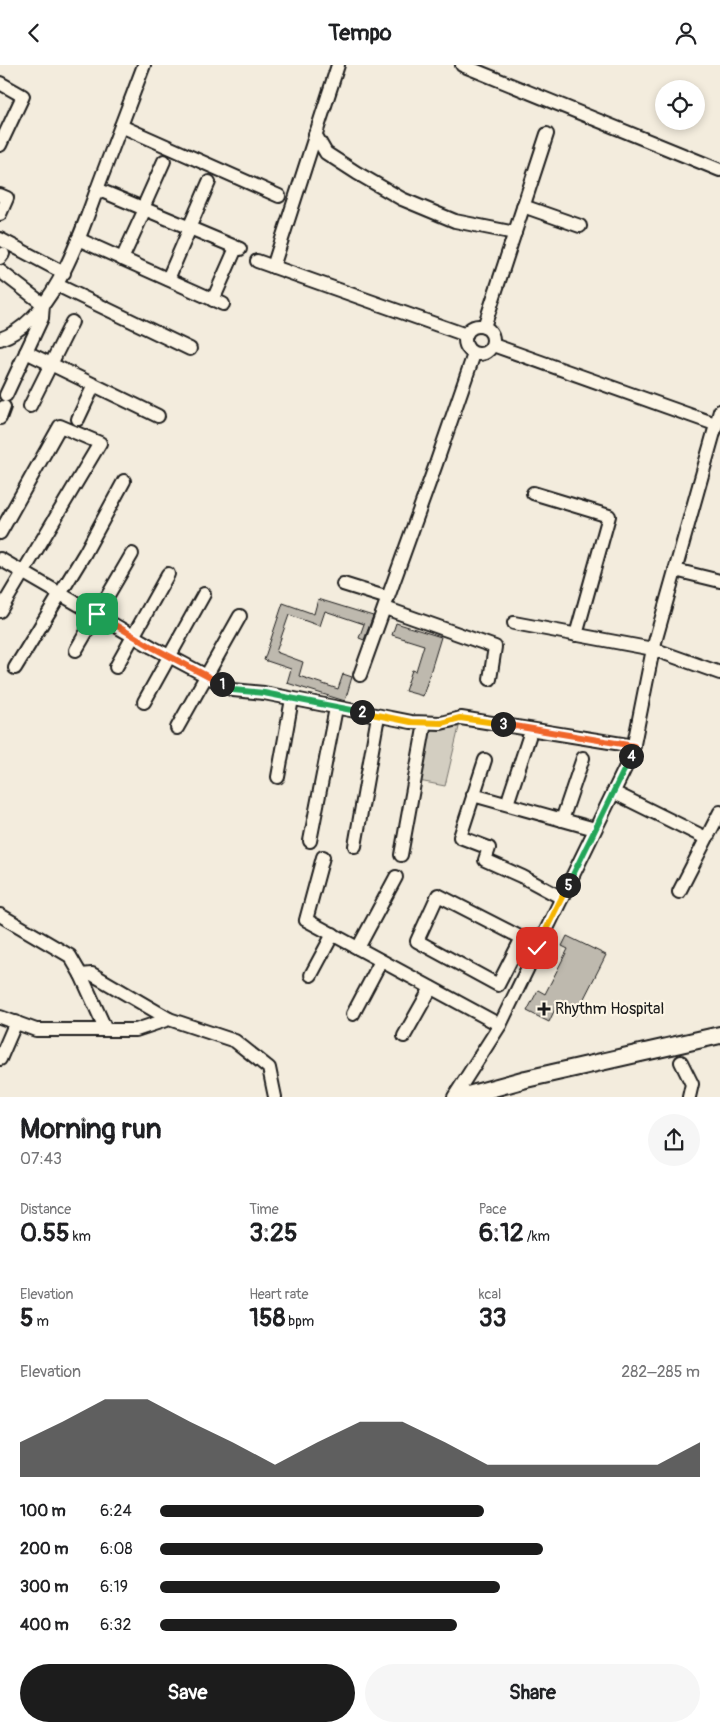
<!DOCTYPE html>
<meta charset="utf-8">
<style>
:root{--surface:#fff;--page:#f6f6f6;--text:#202124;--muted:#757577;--accent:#1c1c1c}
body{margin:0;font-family:Pangolin,sans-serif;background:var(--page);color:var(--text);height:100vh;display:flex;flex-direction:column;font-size:19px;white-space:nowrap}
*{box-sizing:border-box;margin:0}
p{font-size:16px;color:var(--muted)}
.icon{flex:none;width:28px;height:28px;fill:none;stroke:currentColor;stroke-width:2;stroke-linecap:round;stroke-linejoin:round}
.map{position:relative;height:1032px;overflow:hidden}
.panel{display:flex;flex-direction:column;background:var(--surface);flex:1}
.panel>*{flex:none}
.fabs{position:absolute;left:655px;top:15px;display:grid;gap:10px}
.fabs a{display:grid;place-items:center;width:50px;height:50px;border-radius:50%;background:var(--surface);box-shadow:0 2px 8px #0003;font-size:25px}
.pin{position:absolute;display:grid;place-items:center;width:42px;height:42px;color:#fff;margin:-21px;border-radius:10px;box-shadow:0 2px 8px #0006}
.km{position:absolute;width:25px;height:25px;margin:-12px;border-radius:50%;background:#222;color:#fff;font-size:14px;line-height:25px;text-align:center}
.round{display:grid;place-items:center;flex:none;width:52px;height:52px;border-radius:26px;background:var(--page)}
.head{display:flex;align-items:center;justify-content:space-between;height:85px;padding:0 20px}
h1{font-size:28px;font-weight:700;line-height:38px}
.metrics{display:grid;grid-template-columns:repeat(3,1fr);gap:8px;height:85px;padding:5px 20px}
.metrics div{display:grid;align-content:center}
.metrics b{font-size:25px;font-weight:700}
.metrics small{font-size:14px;font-weight:400}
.metrics p{font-size:14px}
.chart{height:140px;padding:10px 20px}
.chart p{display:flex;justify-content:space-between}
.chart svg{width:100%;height:90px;margin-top:5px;fill:var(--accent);opacity:.7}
.action{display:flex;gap:10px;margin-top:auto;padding:10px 20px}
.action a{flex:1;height:58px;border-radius:30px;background:var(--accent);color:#fff;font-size:20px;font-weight:700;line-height:58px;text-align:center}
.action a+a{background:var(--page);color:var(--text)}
ul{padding:0 20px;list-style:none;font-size:16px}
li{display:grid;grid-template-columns:80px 60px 1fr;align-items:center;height:38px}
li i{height:12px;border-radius:6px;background:var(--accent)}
header{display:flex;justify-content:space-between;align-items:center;height:65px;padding:0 20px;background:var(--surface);font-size:22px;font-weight:700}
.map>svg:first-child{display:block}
.green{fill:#d3cec1;stroke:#78756e}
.building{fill:#beb9ae;stroke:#1c1c1c}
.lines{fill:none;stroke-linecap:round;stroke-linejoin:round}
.minor-casing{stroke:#1c1c1c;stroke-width:16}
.major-casing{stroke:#1c1c1c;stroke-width:20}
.minor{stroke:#fcf5e5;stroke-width:12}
.major{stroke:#fcf5e5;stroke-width:16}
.split-1-casing{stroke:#fff;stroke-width:10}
.split-2-casing{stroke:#fff;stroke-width:10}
.split-3-casing{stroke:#fff;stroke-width:10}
.split-4-casing{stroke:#fff;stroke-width:10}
.split-5-casing{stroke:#fff;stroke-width:10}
.split-6-casing{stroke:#fff;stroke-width:10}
.split-1{stroke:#f0652b;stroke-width:6}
.split-2{stroke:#22a559;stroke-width:6}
.split-3{stroke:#f5b400;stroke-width:6}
.split-4{stroke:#f0652b;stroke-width:6}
.split-5{stroke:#22a559;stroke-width:6}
.split-6{stroke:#f5b400;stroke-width:6}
.poi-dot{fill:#1c1c1c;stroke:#fcf5e5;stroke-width:2}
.labels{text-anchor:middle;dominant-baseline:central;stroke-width:4.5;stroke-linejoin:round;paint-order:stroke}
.poi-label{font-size:16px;fill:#1c1c1c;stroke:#fcf5e5;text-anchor:start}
</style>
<header><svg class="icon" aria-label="back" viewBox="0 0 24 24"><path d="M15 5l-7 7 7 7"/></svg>Tempo<svg class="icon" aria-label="person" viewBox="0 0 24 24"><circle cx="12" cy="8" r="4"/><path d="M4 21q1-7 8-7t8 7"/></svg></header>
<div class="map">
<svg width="720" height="1032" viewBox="0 0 720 1032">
<rect width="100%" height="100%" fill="#f3ecdd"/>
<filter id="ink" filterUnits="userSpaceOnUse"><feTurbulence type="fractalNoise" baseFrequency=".02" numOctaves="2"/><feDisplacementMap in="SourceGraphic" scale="10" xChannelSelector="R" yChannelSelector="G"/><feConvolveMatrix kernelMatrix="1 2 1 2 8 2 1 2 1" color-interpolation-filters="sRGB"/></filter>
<g filter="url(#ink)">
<polygon class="green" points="459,662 445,721 419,716 429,665"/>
<g class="building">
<polygon points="318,534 373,551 364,575 359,573 364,559 325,546 320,561 289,550 276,587 303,597 299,611 338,624 343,609 352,612 345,636 287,618 291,604 264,595 283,538 314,549"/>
<polygon points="396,558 441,572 423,631 405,626 412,605 416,606 424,580 392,570"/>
<polygon points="567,871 606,890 575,951 556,942 549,957 527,946 538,925 545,929 568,884 562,881"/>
</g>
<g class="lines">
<defs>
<g id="minor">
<polyline points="462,0 720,105"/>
<polyline points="0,18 23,31 0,80"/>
<polyline points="121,61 279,131"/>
<polyline points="315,69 326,88 357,108 402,134 455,156 515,168"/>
<polyline points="97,124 240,184"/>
<polyline points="0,130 7,133 0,149"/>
<polyline points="523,141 580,161"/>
<polyline points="143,143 164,96"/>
<polyline points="189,163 209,117"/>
<polyline points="0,174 64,208"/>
<polyline points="78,174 223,239"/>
<polyline points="0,193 3,189"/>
<polyline points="122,194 145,144"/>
<polyline points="257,196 466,270"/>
<polyline points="273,202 338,0"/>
<polyline points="0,206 43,239 42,253 6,330"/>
<polyline points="168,214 190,163"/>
<polyline points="57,220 190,284"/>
<polyline points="213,235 236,183"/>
<circle cx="479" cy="275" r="14"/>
<polyline points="484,262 547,69"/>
<path d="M0,274C56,255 83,161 102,111C116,74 130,37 144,0"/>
<polyline points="493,280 715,359"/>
<polyline points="26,287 158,351"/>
<polyline points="30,341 72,257"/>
<polyline points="0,353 4,342"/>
<polyline points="78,354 94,320"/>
<polyline points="533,428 609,451 576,570"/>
<polyline points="0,468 60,361 100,378 0,546"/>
<polyline points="0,494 152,582 233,625 264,628 411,657 441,658 461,653 634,681"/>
<polyline points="675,505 720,516"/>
<polyline points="343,519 388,533"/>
<polyline points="385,543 495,582 490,614"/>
<polyline points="514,558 653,584 720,608"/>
<polyline points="76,585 132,489"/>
<polyline points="116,602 168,509"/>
<polyline points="15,603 85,488 124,416"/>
<polyline points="360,610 436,399 474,289"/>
<polyline points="144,637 204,529"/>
<polyline points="177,663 240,551"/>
<polyline points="485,695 460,772 489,783 485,795 523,812 562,833"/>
<polyline points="278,712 292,634"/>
<polyline points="613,727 706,773"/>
<polyline points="473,730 595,764"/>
<polyline points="507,739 529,672"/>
<polyline points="562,755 583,693"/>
<polyline points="310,776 336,643"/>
<polyline points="355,781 378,651"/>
<polyline points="401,790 425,658"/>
<polyline points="323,792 306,855 500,960"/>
<polyline points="679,827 720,747"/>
<polyline points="0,850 70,891 81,910 106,965"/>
<polyline points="522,873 498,920 417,876 438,830 522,873 537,883"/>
<polyline points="358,883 396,812"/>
<polyline points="81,910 92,909 169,954"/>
<polyline points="311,910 333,869"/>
<polyline points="353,949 381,896"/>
<polyline points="0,952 36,965 136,965 169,954 235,976 269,1003 275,1032"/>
<polyline points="404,971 431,923"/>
<polyline points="0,994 16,957"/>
<polyline points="681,997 692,1019 689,1032"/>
<polyline points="454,1032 500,960 632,689 653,584 720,346"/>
</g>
<polyline id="major" points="461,1032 526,1014 720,970"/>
</defs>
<use href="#minor" class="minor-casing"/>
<use href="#major" class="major-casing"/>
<use href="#minor" class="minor"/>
<use href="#major" class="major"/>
</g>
</g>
<g class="lines" filter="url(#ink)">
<defs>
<polyline id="split-1" points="97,549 152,582 222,619"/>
<polyline id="split-2" points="222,619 233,625 264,628 362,647"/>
<polyline id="split-3" points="362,647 411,657 441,658 460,653 503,659"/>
<polyline id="split-4" points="503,659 634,681 631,691"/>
<polyline id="split-5" points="568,820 631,691"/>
<polyline id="split-6" points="537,883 568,820"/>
</defs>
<use href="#split-1" class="split-1-casing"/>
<use href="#split-2" class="split-2-casing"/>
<use href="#split-3" class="split-3-casing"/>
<use href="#split-4" class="split-4-casing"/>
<use href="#split-5" class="split-5-casing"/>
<use href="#split-6" class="split-6-casing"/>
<use href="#split-1" class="split-1"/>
<use href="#split-2" class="split-2"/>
<use href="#split-3" class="split-3"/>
<use href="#split-4" class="split-4"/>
<use href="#split-5" class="split-5"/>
<use href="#split-6" class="split-6"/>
</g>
<path class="poi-dot" d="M541.5 936.5h5v5h5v5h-5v5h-5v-5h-5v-5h5z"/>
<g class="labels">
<g class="poi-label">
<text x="555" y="944">Rhythm Hospital</text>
</g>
</g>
</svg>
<div class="fabs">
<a><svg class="icon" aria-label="locate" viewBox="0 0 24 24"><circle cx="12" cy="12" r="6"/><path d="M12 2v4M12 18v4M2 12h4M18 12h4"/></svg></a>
</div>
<div class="pin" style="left:97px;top:549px;background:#1e9e55"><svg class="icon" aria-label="arrive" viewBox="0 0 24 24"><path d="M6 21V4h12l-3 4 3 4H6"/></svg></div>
<div class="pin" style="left:537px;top:883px;background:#d93025"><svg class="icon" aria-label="check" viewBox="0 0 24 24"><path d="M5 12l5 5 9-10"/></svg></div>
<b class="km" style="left:222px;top:619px">1</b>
<b class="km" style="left:362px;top:647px">2</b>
<b class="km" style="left:503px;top:659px">3</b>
<b class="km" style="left:631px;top:691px">4</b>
<b class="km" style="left:568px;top:820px">5</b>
</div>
<section class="panel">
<div class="head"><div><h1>Morning run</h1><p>07:43</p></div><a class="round"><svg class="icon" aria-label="share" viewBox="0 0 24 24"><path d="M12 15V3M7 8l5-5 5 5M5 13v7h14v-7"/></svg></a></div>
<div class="metrics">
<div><p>Distance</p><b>0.55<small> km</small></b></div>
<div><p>Time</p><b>3:25</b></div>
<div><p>Pace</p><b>6:12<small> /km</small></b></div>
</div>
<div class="metrics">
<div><p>Elevation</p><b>5<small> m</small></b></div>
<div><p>Heart rate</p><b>158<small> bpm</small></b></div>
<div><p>kcal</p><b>33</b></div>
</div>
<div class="chart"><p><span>Elevation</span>282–285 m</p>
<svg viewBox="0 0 160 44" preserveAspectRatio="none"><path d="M0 44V27L10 17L20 6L30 6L40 17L50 27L60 38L70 27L80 17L90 17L100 27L110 38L120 38L130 38L140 38L150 38L160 27V44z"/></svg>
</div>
<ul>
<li><b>100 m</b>6:24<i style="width:60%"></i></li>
<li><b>200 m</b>6:08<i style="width:71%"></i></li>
<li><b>300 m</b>6:19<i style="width:63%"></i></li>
<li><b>400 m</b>6:32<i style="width:55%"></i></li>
</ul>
<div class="action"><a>Save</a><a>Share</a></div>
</section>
